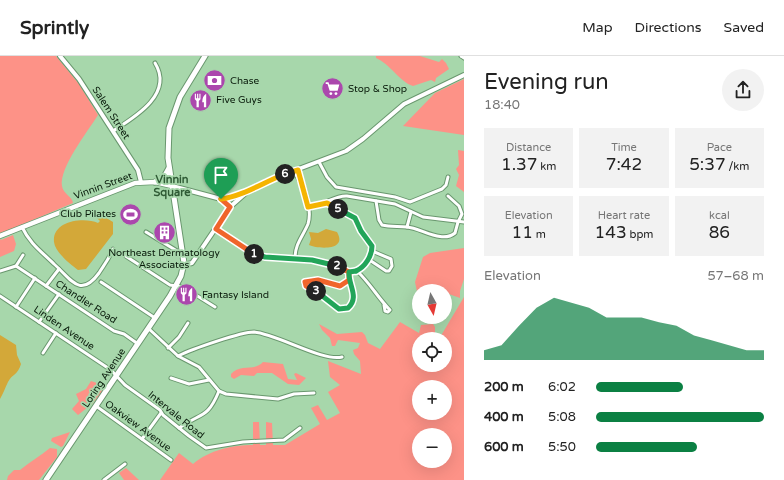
<!DOCTYPE html>
<meta charset="utf-8">
<style>
:root{--surface:#fff;--page:#f2f2f2;--text:#222;--muted:#767676;--line:#e0e0e0;--accent:#0b8043}
body{margin:0;font-family:"Varela Round",sans-serif;background:var(--page);color:var(--text);height:100vh;display:flex;flex-direction:column;font-size:15px;white-space:nowrap}
*{box-sizing:border-box;margin:0}
p{font-size:13px;color:var(--muted)}
.icon{flex:none;width:22px;height:22px;fill:none;stroke:currentColor;stroke-width:2;stroke-linecap:round;stroke-linejoin:round}
.map{position:relative;flex:1;overflow:hidden}
.drawer{display:flex;flex-direction:column;background:var(--surface);width:320px}
.drawer>*{flex:none}
.needle{width:26px;rotate:172deg}
.fabs{position:absolute;left:412px;top:228px;display:grid;gap:8px}
.fabs a{display:grid;place-items:center;width:40px;height:40px;border-radius:50%;background:var(--surface);box-shadow:0 4px 16px #0002;font-size:20px}
.pin{position:absolute;display:grid;place-items:center;width:34px;height:34px;color:#fff;margin:-41px -17px;border-radius:50% 50% 50% 0;rotate:-45deg;box-shadow:0 0 4px #0007}
.pin .icon{rotate:45deg}
.km{position:absolute;width:20px;height:20px;margin:-10px;border-radius:50%;background:#222;color:#fff;font-size:11px;line-height:20px;text-align:center}
.round{display:grid;place-items:center;flex:none;width:42px;height:42px;border-radius:21px;background:var(--page)}
.head{display:flex;align-items:center;justify-content:space-between;height:68px;padding:0 20px}
h1{font-size:22px;font-weight:600;line-height:30px}
.metrics{display:grid;grid-template-columns:repeat(3,1fr);gap:6px;height:68px;padding:4px 20px}
.metrics div{display:grid;align-content:center;border-radius:0px;background:var(--page);text-align:center}
.metrics b{font-size:17px;font-weight:600}
.metrics small{font-size:11px;font-weight:400}
.metrics p{font-size:11px}
.chart{height:112px;padding:8px 20px}
.chart p{display:flex;justify-content:space-between}
.chart svg{width:100%;height:72px;margin-top:4px;fill:var(--accent);opacity:.7}
ul{padding:0 20px;list-style:none;font-size:13px}
li{display:grid;grid-template-columns:64px 48px 1fr;align-items:center;height:30px}
li i{height:10px;border-radius:5px;background:var(--accent)}
header{display:flex;align-items:center;gap:24px;box-sizing:border-box;height:56px;padding:0 20px;background:var(--surface);border-bottom:1px solid var(--line)}
header strong{font-size:19px}
nav{display:flex;gap:22px;margin-inline-start:auto;font-size:14px}
main{display:flex;flex:1;min-height:0}
.map>svg:first-child{display:block}
.green{fill:#fd9287;fill-rule:evenodd}
.water{fill:#d3a839}
.lines{fill:none;stroke-linecap:round;stroke-linejoin:round}
.minor-casing{stroke:#69976e;stroke-width:5}
.secondary-casing{stroke:#69976e;stroke-width:6}
.primary-casing{stroke:#69976e;stroke-width:6}
.trunk-casing{stroke:#69976e;stroke-width:7}
.minor{stroke:#fff;stroke-width:3}
.secondary{stroke:#fff;stroke-width:4}
.primary{stroke:#fff;stroke-width:4.5}
.trunk{stroke:#fff;stroke-width:5}
.split-1-casing{stroke:#fff;stroke-width:8}
.split-2-casing{stroke:#fff;stroke-width:8}
.split-3-casing{stroke:#fff;stroke-width:8}
.split-4-casing{stroke:#fff;stroke-width:8}
.split-5-casing{stroke:#fff;stroke-width:8}
.split-6-casing{stroke:#fff;stroke-width:8}
.split-7-casing{stroke:#fff;stroke-width:8}
.split-1{stroke:#f0652b;stroke-width:5}
.split-2{stroke:#22a559;stroke-width:5}
.split-3{stroke:#f0652b;stroke-width:5}
.split-4{stroke:#22a559;stroke-width:5}
.split-5{stroke:#22a559;stroke-width:5}
.split-6{stroke:#f5b400;stroke-width:5}
.split-7{stroke:#f5b400;stroke-width:5}
.labels{text-anchor:middle;dominant-baseline:central;stroke-width:3.5;stroke-linejoin:round;paint-order:stroke}
.poi-label{font-size:10px;fill:#091b0b;stroke:#a7d7ab;text-anchor:start}
.street-label{font-size:10px;fill:#091b0b;stroke:#a7d7ab}
.neighbourhood-label{font-size:11px;font-weight:bold;fill:#2f5b35;stroke:#a7d7ab}
</style>
<header>
<strong>Sprintly</strong>
<nav><a>Map</a><a>Directions</a><a>Saved</a></nav>
</header>
<main>
<div class="map">
<svg width="464" height="424" viewBox="0 0 464 424">
<rect width="100%" height="100%" fill="#a7d7ab"/>
<g class="green">
<path d="M0,0H56L79,28L98,59C88,75 59,112 62,130C63,138 72,140 73,147L0,178Z"/>
<path d="M376,0H420L439,6L442,3L446,7L449,13L436,22L435,26L431,24L413,30C400,26 390,8 376,2Z"/>
<polygon points="464,23 464,79 403,70 435,37"/>
<polygon points="458,94 464,95 464,136 456,130 459,119 456,113 459,109"/>
<polygon points="13,179 16,188 14,195 0,201 0,182 1,184"/>
<polygon points="464,192 464,223 460,235 460,242 435,233 431,235 419,235 419,252 414,247 418,240 415,226 423,201 430,197"/>
<path d="M464,241V424H160L179,397L193,408C209,394 233,389 253,389V366H259L260,389H266V366L272,367L273,389H285L320,368L311,352L318,349L327,364L340,357L328,336L340,329L330,321L328,305L361,318L360,305L354,298L353,294L358,292L360,287L338,284L335,290H332L330,282L322,274L319,268L337,278L362,276L365,279L368,287L380,293L400,266L419,277L421,269L433,268L435,271V283H419V309H445V283H439ZM419,331H445V357H419ZM419,379H445V405H419Z"/>
<path d="M263,306L283,308L288,323L297,324L294,318L296,317L306,322L299,329L288,328L272,317H257L254,320L241,319L234,323L231,321V318C240,307 254,316 263,306Z"/>
<polygon points="91,325 100,328 102,336 93,347 78,359 72,353 79,345 76,338 86,333"/>
<polygon points="70,376 63,390 61,391 51,385 52,382"/>
<path d="M50,392L57,393V401L39,424H7L8,420L14,414H20C30,406 40,400 50,392Z"/>
<polygon points="126,412 139,424 124,424 119,417"/>
</g>
<g class="water">
<path d="M103,160L113,166V178L86,213L78,214C70,208 55,196 54,186C52,164 85,161 98,167L100,165L97,162Z"/>
<path d="M326,173L337,176C348,195 318,193 309,189L311,183L309,176L318,177Z"/>
<path d="M0,279L16,289L17,299L21,308C18,319 12,318 8,326C5,332 3,338 0,343Z"/>
</g>
<g class="lines">
<defs>
<g id="minor">
<polyline points="461,0 464,2"/>
<path d="M113,75C135,61 174,38 155,7"/>
<polyline points="319,106 327,121 336,131 395,141 410,146 442,133 446,129 448,121"/>
<polyline points="294,115 302,129"/>
<path d="M376,145L379,164L382,169C390,171 399,170 407,171C421,172 442,188 455,177L458,166L462,158L459,150L448,140"/>
<path d="M308,151C323,150 335,139 347,140L395,148L423,161L464,166"/>
<path d="M22,171C30,188 42,196 54,208C71,223 80,243 99,217C104,209 109,203 113,193"/>
<polyline points="407,171 411,156"/>
<path d="M215,173C229,180 242,194 257,199C276,205 298,201 318,205C329,208 347,218 356,215C365,213 375,197 371,188C369,182 363,179 360,173C358,168 357,164 353,160L332,151L327,147"/>
<polyline points="146,176 177,195 183,196"/>
<polyline points="124,199 170,229 183,231 215,251"/>
<path d="M295,202C295,188 303,180 308,168C313,152 303,129 298,114"/>
<polyline points="368,203 386,215 389,215 392,210 391,203 372,195"/>
<polyline points="16,210 114,275 124,278 138,288"/>
<polyline points="0,215 16,210 23,199"/>
<path d="M357,215C370,227 378,242 390,254L388,256L385,255L384,249"/>
<path d="M349,224C354,233 356,242 350,250L341,253L304,228L306,225H318L339,230Z"/>
<polyline points="101,226 155,262"/>
<polyline points="46,230 59,213"/>
<polyline points="0,240 111,314 125,329 160,354 163,359 189,380 206,392 243,386 284,384 300,372"/>
<polyline points="16,251 35,222"/>
<polyline points="39,266 59,238"/>
<path d="M148,272L178,300C192,293 241,276 254,276C277,278 323,306 342,301"/>
<polyline points="168,292 179,281 188,267"/>
<polyline points="43,297 56,277"/>
<polyline points="178,300 199,311 219,335 226,338 278,343 294,338 314,337"/>
<polyline points="171,322 189,328 209,324"/>
<polyline points="96,350 171,404"/>
<path d="M179,372C201,356 207,364 219,335"/>
<polyline points="142,383 161,357"/>
<polyline points="104,424 125,408"/>
</g>
<g id="secondary">
<polyline points="60,0 79,23 138,114 141,126"/>
<polyline points="172,130 221,143 230,151"/>
<polyline points="221,143 240,138"/>
<polyline points="184,209 192,207 230,151 248,135 267,125 346,95 363,83 404,48 464,19"/>
</g>
<polyline id="primary" points="0,180 135,127 155,126 172,130"/>
<g id="trunk">
<polyline points="155,126 164,121 169,112"/>
<polyline points="46,424 170,240 181,220 184,207 168,102 169,72 180,41 205,0"/>
</g>
</defs>
<use href="#minor" class="minor-casing"/>
<use href="#secondary" class="secondary-casing"/>
<use href="#primary" class="primary-casing"/>
<use href="#trunk" class="trunk-casing"/>
<use href="#minor" class="minor"/>
<use href="#secondary" class="secondary"/>
<use href="#primary" class="primary"/>
<use href="#trunk" class="trunk"/>
</g>
<g class="lines">
<defs>
<polyline id="split-1" points="221,143 230,151 216,173 254,198"/>
<polyline id="split-2" points="254,198 265,201 312,204 337,210"/>
<polyline id="split-3" points="316,235 306,230 305,226 318,224 340,230 349,224 349,216 337,210"/>
<path id="split-4" d="M316,235L339,253L348,252C360,241 348,229 349,216L356,215"/>
<path id="split-5" d="M338,153L355,162L361,175L372,190C372,200 365,211 356,215"/>
<polyline id="split-6" points="285,118 298,114 308,151 327,147 338,153"/>
<path id="split-7" d="M221,143C243,140 264,126 285,118"/>
</defs>
<use href="#split-1" class="split-1-casing"/>
<use href="#split-2" class="split-2-casing"/>
<use href="#split-3" class="split-3-casing"/>
<use href="#split-4" class="split-4-casing"/>
<use href="#split-5" class="split-5-casing"/>
<use href="#split-6" class="split-6-casing"/>
<use href="#split-7" class="split-7-casing"/>
<use href="#split-1" class="split-1"/>
<use href="#split-2" class="split-2"/>
<use href="#split-3" class="split-3"/>
<use href="#split-4" class="split-4"/>
<use href="#split-5" class="split-5"/>
<use href="#split-6" class="split-6"/>
<use href="#split-7" class="split-7"/>
</g>
<defs>
<symbol id="bank-disc" viewBox="-11 -11 22 22"><circle r="9.5" fill="#ab47ad" stroke="#a7d7ab"/><path d="M-6-4H6V4H-6ZM0-2.3a2.3 2.3 0 1 0 0 4.6a2.3 2.3 0 1 0 0-4.6Z" fill="#fff"/></symbol>
<symbol id="supermarket-disc" viewBox="-11 -11 22 22"><circle r="9.5" fill="#ab47ad" stroke="#a7d7ab"/><path d="M-6-5.5h2.5l.6 2H6L4.5 2H-2.5L-4.4-4H-6ZM-1.5 3.2a1.3 1.3 0 1 0 .1 0ZM3 3.2a1.3 1.3 0 1 0 .1 0Z" fill="#fff"/></symbol>
<symbol id="restaurant-disc" viewBox="-11 -11 22 22"><circle r="9.5" fill="#ab47ad" stroke="#a7d7ab"/><path d="M-5-6h1v4h1v-4h1v4h1v-4h1v5L-1.5 .5V6h-2V.5L-5-1ZM5-6V6H3V1.5H1.5Q1.5-4 5-6Z" fill="#fff"/></symbol>
<symbol id="stadium-disc" viewBox="-11 -11 22 22"><circle r="9.5" fill="#ab47ad" stroke="#a7d7ab"/><path d="M0-5a6.5 5 0 1 0 0 10a6.5 5 0 1 0 0-10ZM-3.5-1.8h7v3.6h-7Z" fill="#fff"/></symbol>
<symbol id="building-disc" viewBox="-11 -11 22 22"><circle r="9.5" fill="#ab47ad" stroke="#a7d7ab"/><path d="M-4-6H4V6H1V3H-1V6H-4ZM-2.5-4.3h1.7v1.8h-1.7ZM.8-4.3h1.7v1.8H.8ZM-2.5-1h1.7V.8h-1.7ZM.8-1h1.7V.8H.8Z" fill="#fff"/></symbol>
</defs>
<g fill-rule="evenodd">
<use href="#bank-disc" x="202" y="12" width="25" height="25"/>
<use href="#supermarket-disc" x="320" y="20" width="25" height="25"/>
<use href="#restaurant-disc" x="188" y="32" width="25" height="25"/>
<use href="#stadium-disc" x="118" y="146" width="25" height="25"/>
<use href="#building-disc" x="152" y="164" width="25" height="25"/>
<use href="#restaurant-disc" x="174" y="226" width="25" height="25"/>
</g>
<g class="labels">
<g class="poi-label">
<text x="230" y="25">Chase</text>
<text x="348" y="33">Stop &amp; Shop</text>
<text x="216" y="44">Five Guys</text>
<text x="116" y="158" text-anchor="end">Club Pilates</text>
<text x="164" y="197" text-anchor="middle">Northeast Dermatology<tspan x="164" dy="12">Associates</tspan></text>
<text x="202" y="239">Fantasy Island</text>
</g>
<g class="street-label">
<text transform="translate(111 57) rotate(57)">Salem Street</text>
<text transform="translate(103 130) rotate(-20)">Vinnin Street</text>
<text transform="translate(86 246) rotate(33)">Chandler Road</text>
<text transform="translate(64 272) rotate(34)">Linden Avenue</text>
<text transform="translate(104 322) rotate(-56)">Loring Avenue</text>
<text transform="translate(176 359) rotate(39)">Intervale Road</text>
<text transform="translate(138 370) rotate(36)">Oakview Avenue</text>
</g>
<g class="neighbourhood-label">
<text x="172" y="123">Vinnin<tspan x="172" dy="13">Square</tspan></text>
</g>
</g>
</svg>
<div class="fabs">
<a><svg class="needle" viewBox="-14 -14 28 28"><path d="M0-13l5 13h-10z" fill="#e53935"/><path d="M0 13l5-13h-10z" fill="#767676"/></svg></a>
<a><svg class="icon" aria-label="locate" viewBox="0 0 24 24"><circle cx="12" cy="12" r="6"/><path d="M12 2v4M12 18v4M2 12h4M18 12h4"/></svg></a>
<a>+</a>
<a>−</a>
</div>
<div class="pin" style="left:221px;top:143px;background:#1e9e55"><svg class="icon" aria-label="arrive" viewBox="0 0 24 24"><path d="M6 21V4h12l-3 4 3 4H6"/></svg></div>
<b class="km" style="left:254px;top:198px">1</b>
<b class="km" style="left:337px;top:210px">2</b>
<b class="km" style="left:316px;top:235px">3</b>
<b class="km" style="left:338px;top:153px">5</b>
<b class="km" style="left:285px;top:118px">6</b>
</div>
<section class="drawer">
<div class="head"><div><h1>Evening run</h1><p>18:40</p></div><a class="round"><svg class="icon" aria-label="share" viewBox="0 0 24 24"><path d="M12 15V3M7 8l5-5 5 5M5 13v7h14v-7"/></svg></a></div>
<div class="metrics">
<div><p>Distance</p><b>1.37<small> km</small></b></div>
<div><p>Time</p><b>7:42</b></div>
<div><p>Pace</p><b>5:37<small> /km</small></b></div>
</div>
<div class="metrics">
<div><p>Elevation</p><b>11<small> m</small></b></div>
<div><p>Heart rate</p><b>143<small> bpm</small></b></div>
<div><p>kcal</p><b>86</b></div>
</div>
<div class="chart"><p><span>Elevation</span>57–68 m</p>
<svg viewBox="0 0 160 44" preserveAspectRatio="none"><path d="M0 44V38L10 35L20 23L30 12L40 6L50 9L60 12L70 18L80 18L90 18L100 21L110 23L120 29L130 32L140 35L150 38L160 38V44z"/></svg>
</div>
<ul>
<li><b>200 m</b>6:02<i style="width:52%"></i></li>
<li><b>400 m</b>5:08<i style="width:100%"></i></li>
<li><b>600 m</b>5:50<i style="width:60%"></i></li>
</ul>
</section>
</main>
